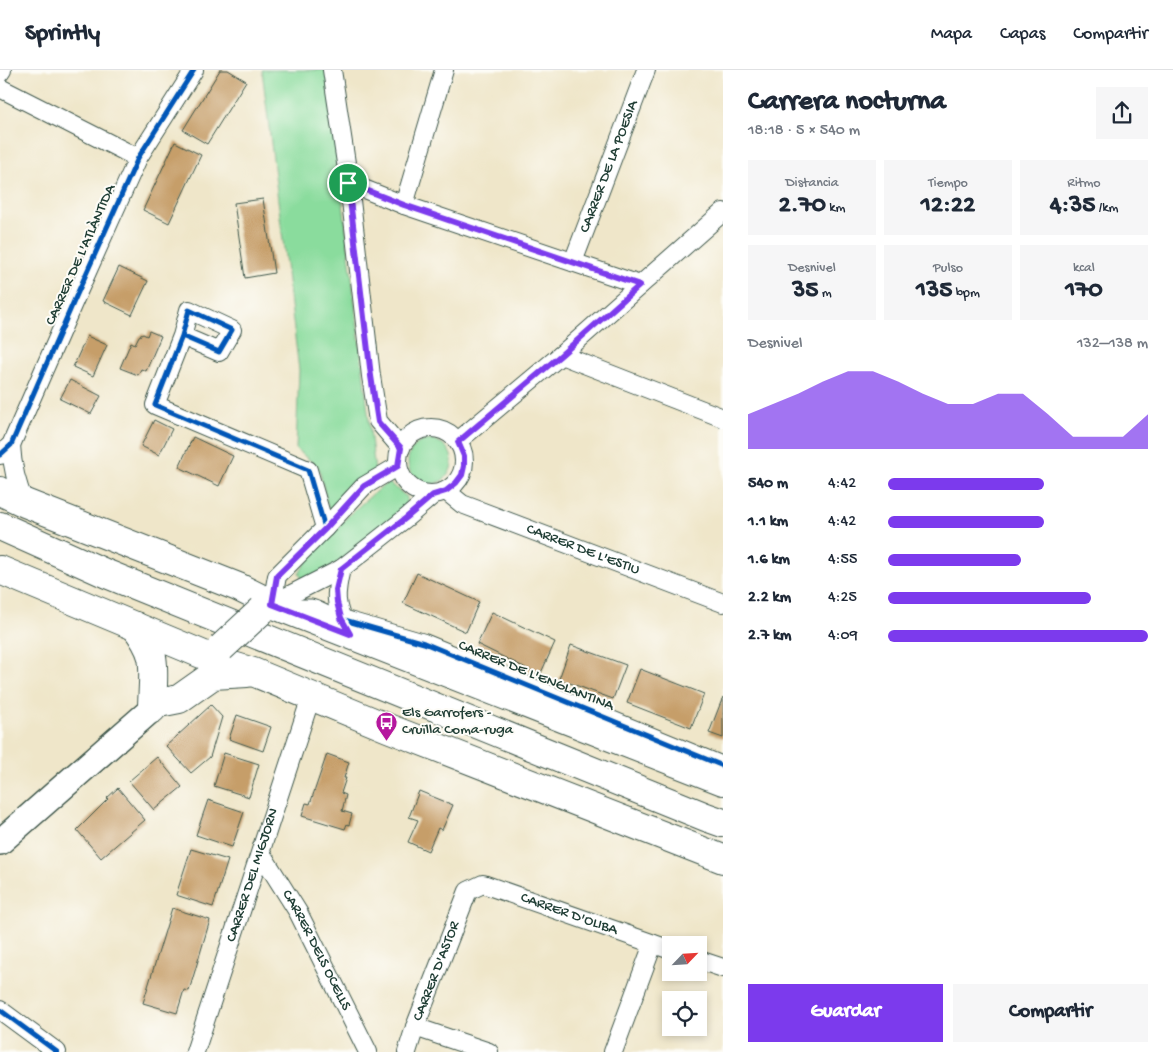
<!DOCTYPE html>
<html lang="es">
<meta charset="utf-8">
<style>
:root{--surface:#fff;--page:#f6f6f7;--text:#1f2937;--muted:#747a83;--line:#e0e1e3;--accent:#7c3aed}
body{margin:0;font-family:"Gochi Hand",sans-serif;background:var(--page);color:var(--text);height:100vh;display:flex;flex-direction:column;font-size:19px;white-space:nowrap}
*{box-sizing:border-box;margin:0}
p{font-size:16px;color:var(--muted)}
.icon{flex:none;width:28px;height:28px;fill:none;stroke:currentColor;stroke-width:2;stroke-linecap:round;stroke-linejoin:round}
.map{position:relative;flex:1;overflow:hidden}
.panel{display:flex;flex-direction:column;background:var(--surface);width:450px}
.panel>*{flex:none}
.needle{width:32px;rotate:65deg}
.tools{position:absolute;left:662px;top:866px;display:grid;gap:10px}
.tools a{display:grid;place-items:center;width:45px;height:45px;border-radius:0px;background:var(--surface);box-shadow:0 2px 8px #0003;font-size:25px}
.pin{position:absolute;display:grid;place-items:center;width:42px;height:42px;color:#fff;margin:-21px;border:2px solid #fff;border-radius:50%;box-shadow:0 1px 5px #0007}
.round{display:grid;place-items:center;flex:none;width:52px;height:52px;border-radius:0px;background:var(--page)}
.head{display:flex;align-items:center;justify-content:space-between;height:85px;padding:0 25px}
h1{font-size:28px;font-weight:700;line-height:38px}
.stats{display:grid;grid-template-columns:repeat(3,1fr);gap:8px;height:85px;padding:5px 25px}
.stats div{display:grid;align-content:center;border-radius:0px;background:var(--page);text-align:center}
.stats b{font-size:25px;font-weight:700}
.stats small{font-size:14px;font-weight:400}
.stats p{font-size:14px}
.chart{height:140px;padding:10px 25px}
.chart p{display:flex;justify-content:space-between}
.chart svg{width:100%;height:90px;margin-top:5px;fill:var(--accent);opacity:.7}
.action{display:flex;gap:10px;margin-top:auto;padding:10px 25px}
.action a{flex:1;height:58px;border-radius:0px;background:var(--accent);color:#fff;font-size:20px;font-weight:700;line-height:58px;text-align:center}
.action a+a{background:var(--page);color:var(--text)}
ul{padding:0 25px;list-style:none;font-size:16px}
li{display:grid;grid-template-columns:80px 60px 1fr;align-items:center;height:38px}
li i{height:12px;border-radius:6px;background:var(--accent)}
header{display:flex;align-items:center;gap:30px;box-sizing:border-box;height:70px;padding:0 25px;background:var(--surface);border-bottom:1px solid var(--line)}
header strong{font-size:24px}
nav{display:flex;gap:28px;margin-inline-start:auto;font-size:18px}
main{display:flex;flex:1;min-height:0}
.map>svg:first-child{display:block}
.green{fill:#8adc9d;stroke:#548c68}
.building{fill:#c69e69}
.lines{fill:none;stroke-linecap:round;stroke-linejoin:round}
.lane-casing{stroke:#3e564a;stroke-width:11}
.street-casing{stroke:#3e564a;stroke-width:20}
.secondary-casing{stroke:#3e564a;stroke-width:28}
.primary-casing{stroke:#3e564a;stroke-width:30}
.lane{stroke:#fff;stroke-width:9}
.street{stroke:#fff;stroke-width:18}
.secondary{stroke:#fff;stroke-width:25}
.primary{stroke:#fff;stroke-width:28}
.primary-bridge-casing{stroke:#3e564a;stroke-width:30;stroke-linecap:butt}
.primary-bridge{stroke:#fff;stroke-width:28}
.cycleway-casing{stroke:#fdfcf7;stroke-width:8}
.cycleway{stroke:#0057b8;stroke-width:5}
.route-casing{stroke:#fff;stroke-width:10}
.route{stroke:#7c3aed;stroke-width:6}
.labels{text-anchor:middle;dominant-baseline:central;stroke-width:4;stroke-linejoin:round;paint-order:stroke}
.street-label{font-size:15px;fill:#1f3d34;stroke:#fdfcf7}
.poi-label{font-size:15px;fill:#1f3d34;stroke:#fdfcf7;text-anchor:start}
</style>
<header>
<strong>Sprintly</strong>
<nav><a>Mapa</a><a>Capas</a><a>Compartir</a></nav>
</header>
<main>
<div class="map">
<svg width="723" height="982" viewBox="0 0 723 982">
<rect width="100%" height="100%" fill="#fdfcf7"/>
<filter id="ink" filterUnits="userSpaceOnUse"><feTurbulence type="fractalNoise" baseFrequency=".02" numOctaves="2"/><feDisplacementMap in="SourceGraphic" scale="10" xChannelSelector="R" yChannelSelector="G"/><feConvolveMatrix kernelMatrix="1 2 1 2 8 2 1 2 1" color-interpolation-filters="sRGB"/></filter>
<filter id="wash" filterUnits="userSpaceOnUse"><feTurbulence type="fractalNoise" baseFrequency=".0096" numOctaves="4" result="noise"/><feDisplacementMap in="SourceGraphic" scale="20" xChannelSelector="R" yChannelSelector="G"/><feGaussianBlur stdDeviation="1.12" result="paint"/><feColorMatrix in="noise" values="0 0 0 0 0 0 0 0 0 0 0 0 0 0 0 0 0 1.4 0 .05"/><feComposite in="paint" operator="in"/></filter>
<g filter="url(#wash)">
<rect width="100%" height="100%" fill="#efe6c9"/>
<g class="green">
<polygon points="262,0 327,0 375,401 329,442 319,398 296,379 299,300"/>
<circle cx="430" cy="392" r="22"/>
<polygon points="389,413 407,427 405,444 313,510 303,511 299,503 312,484 351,443 381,417"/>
</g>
<g id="blocks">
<g class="building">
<polygon points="220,0 228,0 246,11 207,74 183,60"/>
<polygon points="175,72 201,85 169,153 143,140"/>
<polygon points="263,129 274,203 245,208 234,133"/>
<polygon points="119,197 148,211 132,245 103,231"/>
<polygon points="149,261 161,266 146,301 141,299 138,305 120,298 131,272 135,274 139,266 143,264 147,266"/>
<polygon points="87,266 107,275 93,306 73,297"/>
<polygon points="70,310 101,326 91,344 60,329"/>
<polygon points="154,350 172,359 159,385 141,376"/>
<polygon points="193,367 233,386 219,416 179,397"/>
<polygon points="417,503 479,532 466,562 403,533"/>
<polygon points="492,542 555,572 540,605 477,574"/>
<polygon points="571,575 626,595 613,629 559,609"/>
<polygon points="640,599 704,624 691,658 627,633"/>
<polygon points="723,627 723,668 709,663"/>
<polygon points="211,635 222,647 210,687 191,703 166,676"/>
<polygon points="237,645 271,657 263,681 229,669"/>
<polygon points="224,683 259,694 249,727 214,716"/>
<polygon points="327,684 349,692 344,708 346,708 341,723 346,725 342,741 352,744 349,755 347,754 345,759 302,746 306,733 310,734"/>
<polygon points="157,687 182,717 154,740 129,711"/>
<polygon points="118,718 145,750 101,788 77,760 108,729 107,728"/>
<polygon points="419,721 453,735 442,760 438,758 428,781 408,772 418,750 409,747"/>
<polygon points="208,730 244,742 232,777 196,765"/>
<polygon points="191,779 228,790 213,837 176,825"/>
<polygon points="172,838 210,850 189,921 184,920 177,943 143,933"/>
</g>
</g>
</g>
<g filter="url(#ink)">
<use href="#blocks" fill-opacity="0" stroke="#3e564a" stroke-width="1"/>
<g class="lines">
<defs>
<path id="lane" d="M298,534C302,534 307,534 311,534C322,536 329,544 340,544"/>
<g id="street">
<polyline points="332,0 349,113 371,306 378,351 401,378"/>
<polyline points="0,3 2,0"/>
<polyline points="0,18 138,88"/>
<polyline points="349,113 404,135 640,215"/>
<polyline points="404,135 444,0"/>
<path id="s1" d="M573,192L646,0"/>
<polyline points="182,266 219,282 232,260 189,240 182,266 155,335 308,400 325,458"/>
<polyline points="561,285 723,348"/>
<circle cx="431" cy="391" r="33"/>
<polyline points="458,371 561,285 723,142"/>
<path d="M11,375C12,396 16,414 25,433"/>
<polyline points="0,385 11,375 74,231 138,88 194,0"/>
<path id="s2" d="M446,421L462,434L723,533"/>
<path d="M341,499C335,524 334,535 347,559"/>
<polyline points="272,534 341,499 406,448 433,425"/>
<polyline points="272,534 277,506 325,458 364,416 398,396"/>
<polyline points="342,549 424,573 723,696"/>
<path id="s3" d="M261,783L298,842L368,982"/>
<polyline points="699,890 723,898"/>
<polyline points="0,940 57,982"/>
<polyline points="415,957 489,982"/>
<path id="s4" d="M195,982L311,627"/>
<path id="s5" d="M407,982L415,957L468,821L483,814L671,880"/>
<polyline points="613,982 653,874"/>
</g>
<polyline id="secondary" points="0,772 152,639"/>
<g id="primary">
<polyline points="0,421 25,433 238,517 272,534 723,711"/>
<polyline points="0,456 107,504 706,747 723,753"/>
<polyline points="0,500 223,593 253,602 388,658 723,789"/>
<path d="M135,556C142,565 149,576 152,587C155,603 152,623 152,639"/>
<polyline points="159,633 179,629 213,605 247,603"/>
</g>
</defs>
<use href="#lane" class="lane-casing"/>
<use href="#street" class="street-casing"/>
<use href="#secondary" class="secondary-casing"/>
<use href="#primary" class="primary-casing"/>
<use href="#lane" class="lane"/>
<use href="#street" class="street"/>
<use href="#secondary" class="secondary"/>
<use href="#primary" class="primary"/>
<defs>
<polyline id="primary-bridge" points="221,578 262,540"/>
</defs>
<use href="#primary-bridge" class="primary-bridge-casing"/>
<use href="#primary-bridge" class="primary-bridge"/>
<defs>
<g id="cycleway">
<polyline points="182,266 219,282 232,260 189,240 182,266 155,335 308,400 325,458"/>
<polyline points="0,385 11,375 74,231 138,88 194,0"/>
<polyline points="341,549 424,573 723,696"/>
<polyline points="0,940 57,982"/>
</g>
</defs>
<use href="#cycleway" class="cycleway-casing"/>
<use href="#cycleway" class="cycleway"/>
</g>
</g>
<g class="lines" filter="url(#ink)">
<defs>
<polygon id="route" points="348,113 404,135 640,215 561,285 458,372 464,386 464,396 462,405 456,413 446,421 433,425 406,448 341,499 336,520 337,532 341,548 350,564 272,534 277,506 326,458 364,416 398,396 401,378 378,352 371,306"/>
</defs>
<use href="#route" class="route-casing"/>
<use href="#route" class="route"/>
</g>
<defs>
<symbol id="bus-pin" viewBox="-11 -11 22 30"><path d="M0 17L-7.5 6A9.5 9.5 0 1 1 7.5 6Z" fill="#b5179e" stroke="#fdfcf7"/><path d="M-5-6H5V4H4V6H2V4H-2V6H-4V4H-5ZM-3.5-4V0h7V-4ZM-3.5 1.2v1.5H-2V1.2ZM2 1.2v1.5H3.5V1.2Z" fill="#fff"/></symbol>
</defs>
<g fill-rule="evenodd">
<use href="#bus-pin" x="374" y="640" width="25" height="34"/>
</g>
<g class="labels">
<g class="street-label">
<text stroke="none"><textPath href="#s1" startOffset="102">CARRER DE LA POESIA</textPath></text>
<text transform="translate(81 185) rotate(-66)">CARRER DE L'ATLÀNTIDA</text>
<text stroke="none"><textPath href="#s2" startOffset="150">CARRER DE L'ESTIU</textPath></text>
<text transform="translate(536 606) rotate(22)">CARRER DE L'ENGLANTINA</text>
<text stroke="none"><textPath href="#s4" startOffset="186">CARRER DEL MIGJORN</textPath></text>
<text stroke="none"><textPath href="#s5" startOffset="280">CARRER D'OLIBA</textPath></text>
<text stroke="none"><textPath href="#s3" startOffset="112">CARRER DELS OCELLS</textPath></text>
<text stroke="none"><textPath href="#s5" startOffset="86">CARRER D'ASTOR</textPath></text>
</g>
<g class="poi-label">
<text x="402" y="643">Els Garrofers -<tspan x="402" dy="17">Cruïlla Coma-ruga</tspan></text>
</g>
</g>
</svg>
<div class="tools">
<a><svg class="needle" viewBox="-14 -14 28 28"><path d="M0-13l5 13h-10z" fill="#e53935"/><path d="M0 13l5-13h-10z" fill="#747a83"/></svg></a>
<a><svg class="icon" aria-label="locate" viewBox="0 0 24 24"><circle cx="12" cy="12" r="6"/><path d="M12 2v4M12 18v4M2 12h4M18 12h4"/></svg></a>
</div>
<div class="pin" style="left:348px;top:113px;background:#1e9e55"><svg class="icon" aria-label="arrive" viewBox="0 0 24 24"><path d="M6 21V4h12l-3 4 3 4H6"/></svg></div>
</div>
<section class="panel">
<div class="head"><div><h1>Carrera nocturna</h1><p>18:18 · 5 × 540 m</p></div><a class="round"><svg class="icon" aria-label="share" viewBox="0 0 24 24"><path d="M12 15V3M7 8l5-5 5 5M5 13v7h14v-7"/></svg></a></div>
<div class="stats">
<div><p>Distancia</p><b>2.70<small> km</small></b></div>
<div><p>Tiempo</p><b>12:22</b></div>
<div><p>Ritmo</p><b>4:35<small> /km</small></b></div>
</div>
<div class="stats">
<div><p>Desnivel</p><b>35<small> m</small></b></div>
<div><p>Pulso</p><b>135<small> bpm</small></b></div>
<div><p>kcal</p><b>170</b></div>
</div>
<div class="chart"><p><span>Desnivel</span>132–138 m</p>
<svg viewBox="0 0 160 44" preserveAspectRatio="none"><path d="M0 44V27L10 22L20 17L30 11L40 6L50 6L60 11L70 17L80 22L90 22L100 17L110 17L120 27L130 38L140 38L150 38L160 27V44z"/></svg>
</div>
<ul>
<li><b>540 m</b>4:42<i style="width:60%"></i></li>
<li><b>1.1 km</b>4:42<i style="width:60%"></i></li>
<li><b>1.6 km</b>4:55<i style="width:51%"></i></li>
<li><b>2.2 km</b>4:25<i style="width:78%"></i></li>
<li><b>2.7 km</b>4:09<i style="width:100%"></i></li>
</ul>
<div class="action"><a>Guardar</a><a>Compartir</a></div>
</section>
</main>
